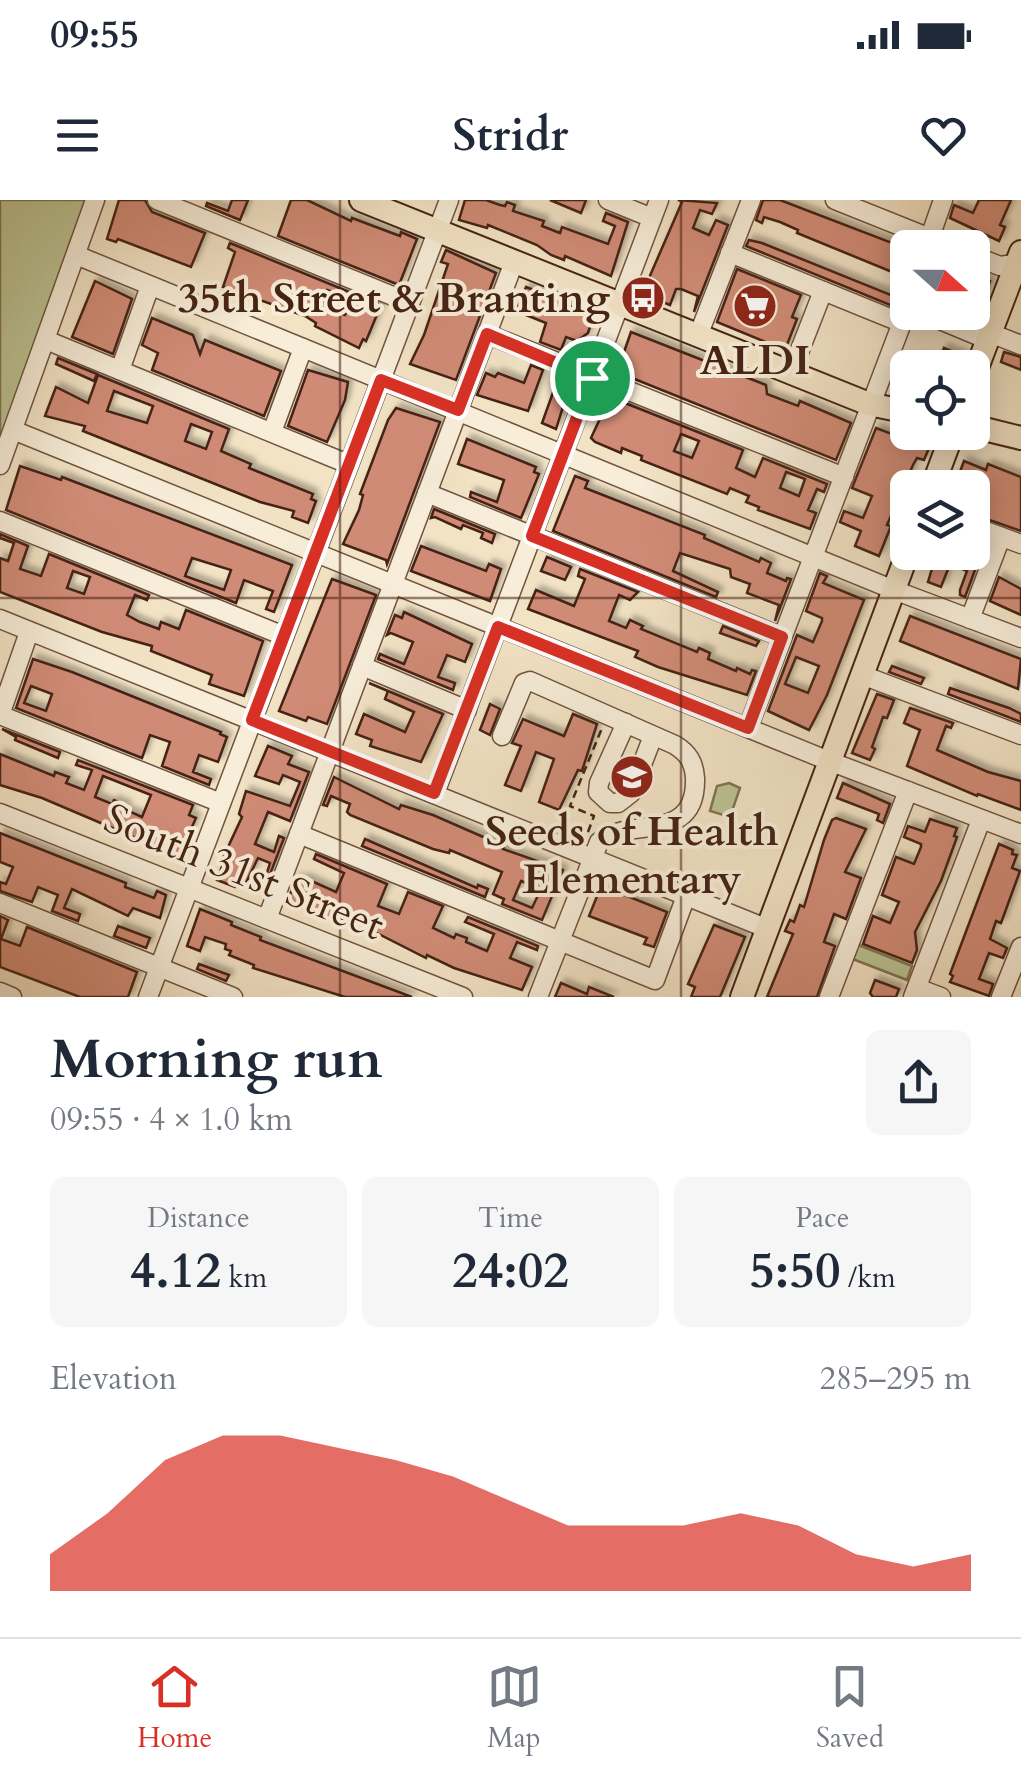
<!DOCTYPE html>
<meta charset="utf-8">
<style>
:root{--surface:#fff;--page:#f6f6f7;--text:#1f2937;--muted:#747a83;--line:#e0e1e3;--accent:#d93025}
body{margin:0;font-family:Cardo,serif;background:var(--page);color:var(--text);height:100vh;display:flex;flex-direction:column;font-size:38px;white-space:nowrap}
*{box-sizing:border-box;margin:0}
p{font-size:32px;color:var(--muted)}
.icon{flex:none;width:55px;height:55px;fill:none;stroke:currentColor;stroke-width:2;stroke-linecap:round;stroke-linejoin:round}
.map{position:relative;height:797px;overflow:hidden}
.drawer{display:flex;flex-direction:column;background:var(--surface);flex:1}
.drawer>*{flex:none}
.needle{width:65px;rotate:111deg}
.tools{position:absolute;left:890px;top:30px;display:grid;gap:20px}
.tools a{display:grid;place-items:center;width:100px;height:100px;border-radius:15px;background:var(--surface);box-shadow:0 5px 25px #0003;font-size:50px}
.pin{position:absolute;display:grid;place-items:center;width:85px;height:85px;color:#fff;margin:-42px;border:5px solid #fff;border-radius:50%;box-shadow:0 2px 10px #0007}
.round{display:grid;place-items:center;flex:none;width:105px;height:105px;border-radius:15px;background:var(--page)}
.overview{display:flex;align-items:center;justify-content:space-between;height:170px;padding:0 50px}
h1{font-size:55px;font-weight:800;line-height:75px}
.figures{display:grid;grid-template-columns:repeat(3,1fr);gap:15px;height:170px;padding:10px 50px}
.figures div{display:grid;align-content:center;border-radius:15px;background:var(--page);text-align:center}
.figures b{font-size:50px;font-weight:800}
.figures small{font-size:28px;font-weight:400}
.figures p{font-size:28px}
.chart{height:280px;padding:20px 50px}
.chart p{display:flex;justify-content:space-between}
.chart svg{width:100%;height:180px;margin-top:10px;fill:var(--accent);opacity:.7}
.status{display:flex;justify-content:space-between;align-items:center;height:70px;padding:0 50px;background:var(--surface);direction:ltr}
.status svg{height:28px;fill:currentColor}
header{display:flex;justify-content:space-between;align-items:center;height:130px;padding:0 50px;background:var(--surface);font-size:45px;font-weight:800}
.dock{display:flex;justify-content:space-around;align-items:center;height:140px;border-top:2px solid var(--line);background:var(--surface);font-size:28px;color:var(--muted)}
.dock a{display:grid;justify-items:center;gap:5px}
.dock .selected{color:var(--accent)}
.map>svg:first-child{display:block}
.green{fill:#bcc394;stroke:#807354;stroke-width:2.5}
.building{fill:#d08b76;stroke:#452314;stroke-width:2.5;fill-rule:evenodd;filter:url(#shadow)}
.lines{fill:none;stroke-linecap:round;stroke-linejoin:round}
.minor-casing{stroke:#705340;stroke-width:21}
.major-casing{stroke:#452314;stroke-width:26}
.path{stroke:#452314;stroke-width:2.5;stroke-dasharray:8 5;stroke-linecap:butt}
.minor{stroke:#f7edd9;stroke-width:18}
.major{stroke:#f2e3c5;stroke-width:22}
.route-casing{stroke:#fff;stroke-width:20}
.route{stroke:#d93025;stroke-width:12}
.grid{fill:none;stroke:#452314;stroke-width:2.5;stroke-opacity:0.55}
.labels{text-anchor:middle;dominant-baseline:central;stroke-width:8;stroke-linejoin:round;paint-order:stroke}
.poi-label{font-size:42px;font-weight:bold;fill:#452314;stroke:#f7edd9}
.street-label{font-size:42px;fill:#452314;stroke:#f7edd9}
</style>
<div class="status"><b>09:55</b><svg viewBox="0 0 49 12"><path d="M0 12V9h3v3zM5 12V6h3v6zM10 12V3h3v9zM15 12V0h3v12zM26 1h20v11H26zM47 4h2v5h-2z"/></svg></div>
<header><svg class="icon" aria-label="menu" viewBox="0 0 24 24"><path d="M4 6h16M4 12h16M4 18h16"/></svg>Stridr<svg class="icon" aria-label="heart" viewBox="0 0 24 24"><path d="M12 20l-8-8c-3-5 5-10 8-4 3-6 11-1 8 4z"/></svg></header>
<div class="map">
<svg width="1021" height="797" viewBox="0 0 1021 797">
<defs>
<filter id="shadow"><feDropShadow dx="4.5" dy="-4.5" stdDeviation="2.5" flood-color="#0004"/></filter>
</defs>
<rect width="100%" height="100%" fill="#f2e3c5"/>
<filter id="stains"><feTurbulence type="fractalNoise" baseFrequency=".002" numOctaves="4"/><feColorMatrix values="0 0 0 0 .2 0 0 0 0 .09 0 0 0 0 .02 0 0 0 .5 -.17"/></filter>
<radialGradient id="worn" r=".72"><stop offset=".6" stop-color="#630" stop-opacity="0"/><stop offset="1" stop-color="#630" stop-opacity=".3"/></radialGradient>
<g class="green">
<polygon points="0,0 88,0 0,241"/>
<polygon points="729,583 740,588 730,617 710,611 717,586"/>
<polygon points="856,744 912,766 907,780 850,758"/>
</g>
<g class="building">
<polygon points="119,0 145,0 152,12 205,33 191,67 118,39 116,42 107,39"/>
<polygon points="232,0 248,0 240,20 206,6 207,3 228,11"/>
<polygon points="291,0 307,0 351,21 352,18 400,36 401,32 417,39 399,85 278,36"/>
<polygon points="465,0 486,0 500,5 505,6 507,2 515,5 513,11 544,21 542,26 560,33 562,27 608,44 615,26 603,21 606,13 628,22 611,76 565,56 564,60 551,55 537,45 488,25 487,28 459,20"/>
<polygon points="550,0 586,0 581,13"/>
<polygon points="678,0 717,3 712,14 700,10 693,28 709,35 716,20 728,25 694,112 698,96 681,89 676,89 670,105 648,96 654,80 649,78 682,2"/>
<polygon points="763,0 780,0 908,49 908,86 904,96 895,107 746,46 749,40 762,43 893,96 902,76 797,33 798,30 780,22 764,17 762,23 756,20"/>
<polygon points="979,0 1011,0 1000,25 1005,27 999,41 950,18 954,5 973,13"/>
<path d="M230,43L381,105L366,141L363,139L359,148L315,126L316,123L305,116L223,87L235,52L228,48ZM327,90L352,99L345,115L321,107Z"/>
<polygon points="446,50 496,73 456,180 410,164 424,135 448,64 441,62"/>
<polygon points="737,69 801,95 792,117 797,119 785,150 717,122"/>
<polygon points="972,75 990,81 982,106 972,102"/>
<polygon points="95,81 132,99 113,154 72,137"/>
<polygon points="526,87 539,92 538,95 594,115 588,133 577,141 566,137 561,150 540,142 546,123 516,111"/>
<polygon points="152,118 193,135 200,154 205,140 281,171 264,216 152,170 158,153 142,145"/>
<polygon points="631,132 766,185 767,194 798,206 800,201 851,223 836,260 617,172"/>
<polygon points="944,148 963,156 958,168 936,168"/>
<polygon points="1004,152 1021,157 1021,170 1001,162"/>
<polygon points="58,158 97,174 94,181 56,164"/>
<polygon points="531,165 543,170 528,211 477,195 486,173 495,177 498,173 524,183"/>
<polygon points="308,170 348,182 345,200 327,242 288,226"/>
<path d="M98,175L229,229L221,251L251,264L249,268L313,294L311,299L316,301L308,323L292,317L294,311L260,302L83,231L85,226L45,216L56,187L88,203ZM114,191L153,206L147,223L107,211ZM191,224L212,232L206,249L185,241Z"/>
<polygon points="559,176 571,181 556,229 542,223"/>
<path d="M610,197L743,250L736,268L755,277L763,258L827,284L824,292L817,289L808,310L816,313L810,329L758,310L759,307L746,302L749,296L730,288L727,294L641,260L642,256L622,248L621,253L595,242L591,238ZM681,234L699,241L692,258L674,251ZM786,272L805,279L799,296L780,288Z"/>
<polygon points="396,208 440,222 387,364 386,360 343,344 359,310 363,295 360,294 388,220"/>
<polygon points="876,228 929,248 924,260 917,258 913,265 887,325 891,326 879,356 855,346 861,331 840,322 844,311 863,318 872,296 852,288"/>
<polygon points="467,239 536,267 534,272 539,274 521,318 470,297 471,292 497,302 504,280 458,264"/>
<polygon points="964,261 986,270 988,264 1021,277 1021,331 972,314 972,288 954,288"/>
<path d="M20,266L61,280L62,277L292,365L274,412L266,409L273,391L244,380L236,403L6,310ZM192,358L231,370L224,390L185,376Z"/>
<polygon points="575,276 588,281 585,288 705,335 704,338 759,362 761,358 771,363 767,373 786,381 787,378 791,379 775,421 779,405 747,393 750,384 731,377 730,369 680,353 673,371 718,392 716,397 553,331"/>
<polygon points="434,309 495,334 492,343 481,338 483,333 463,325 461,329 435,317 431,318"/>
<path d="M0,334L28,346L20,369L41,376L49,354L149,395L147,400L135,395L127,415L140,422L159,429L161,422L179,429L186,410L263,441L244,496L209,484L212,475L151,451L152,446L102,432L0,392V358L8,361L14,343L0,338ZM73,371L90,377L84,394L67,388Z"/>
<polygon points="421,346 486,371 489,364 501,369 490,401 411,371"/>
<polygon points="976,349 982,351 965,397 960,395 960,390 967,371 950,364 941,387 928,382 937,352 974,352"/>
<polygon points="547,357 571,367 565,380 541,371"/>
<polygon points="580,369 638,392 630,400 619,395 609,421 626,428 630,420 643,426 641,429 697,452 699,448 710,453 708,459 736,471 737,468 750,474 752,470 756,471 747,495 658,467 635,457 638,451 528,409 536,390 574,406 585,379 578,376"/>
<path d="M820,373L827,376L823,383L864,400L827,495L809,530L768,511L797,435L813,442L822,421V418L806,411ZM796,457L819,466L808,493L785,484Z"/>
<polygon points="999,377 1021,389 1021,415 990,401"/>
<polygon points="332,379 376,395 327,524 308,517 306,521 279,511"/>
<polygon points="404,412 472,444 465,462 447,455 438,477 455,483 453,490 378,459 380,454 404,464 413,442 391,433 387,435 395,415 402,418"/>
<polygon points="910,416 1021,459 1018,489 900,441"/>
<polygon points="723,426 759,441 756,446 720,433"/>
<path d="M33,459L72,472L221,532L220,534L227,537L218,562L199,555L193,572L211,579L209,585L162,566L170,542L150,535L142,558L16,508ZM31,486L52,494L46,511L24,503Z"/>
<polygon points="892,466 924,478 921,484 889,472"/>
<polygon points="369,483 443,514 421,562 370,546 372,540 356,534 364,514 405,532 414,512 385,499 388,491"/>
<polygon points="950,488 1009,508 1021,514 1021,522 948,494"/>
<polygon points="877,494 894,500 887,518 883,517 872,547 875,549 870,560 852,553"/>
<polygon points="490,504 500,509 490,535 480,530"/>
<polygon points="910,508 953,523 951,528 946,526 937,550 988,572 1021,581 1021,610 978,594 977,596 907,566 920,530 904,523"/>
<polygon points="573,514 597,524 582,571 578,570 559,610 539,602 554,559 536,552 521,591 505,585 521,546 512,543 523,519 564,536"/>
<polygon points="2,529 60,552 58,558 15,540 16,537"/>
<polygon points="268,546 292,556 288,564 309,572 290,621 268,612 255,644 274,652 279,636 284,638 269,677 266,676 270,663 258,658 244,687 237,684 235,687 217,680 224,661 222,660 242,617 239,614 246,591 290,606 300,582 283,575 279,584 255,576"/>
<path d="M0,554L54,576L55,572L69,577L66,583L84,590L92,570L76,565L78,560L193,605L189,615L196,618L182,649L179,653H171L42,598L0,585ZM103,576L151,595L142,617L124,609L126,605L114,600L112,604L95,597Z"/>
<path d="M334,577L399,609L401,605L433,615L504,646L503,649L563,670L542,720L502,704L504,699L493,694L502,672L450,650L449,653L433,649L350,615L347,612L350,604L331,596L327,606L323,605ZM521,681L541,689L532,708L513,700Z"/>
<polygon points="843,583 890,604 883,623 877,620 879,614 837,598"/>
<polygon points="836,618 866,629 845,672 861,678 846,719 834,714 824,742 835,746 817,797 767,797 793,734 785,731 790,720 794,722 800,705 804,707 824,640 832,620"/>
<polygon points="930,619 957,628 954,636 957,637 941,681 915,732 917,750 912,763 863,744 873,716 890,723 899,702 882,695 896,657 914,664 921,647 921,644 904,637 908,626 925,632"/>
<polygon points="0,633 126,683 125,687 154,698 157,691 166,695 160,718 133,708 128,716 72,689 64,708 80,714 78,721 52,711 58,695 38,687 32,702 0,691 0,682 6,684 13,667 0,662"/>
<polygon points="365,639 477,688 478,685 488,689 485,697 362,646"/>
<polygon points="999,644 1013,650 1012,654 1017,655 1012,668 1020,671 1001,723 996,721 990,739 1007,748 1003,758 989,753 979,779 993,784 989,796 950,782 953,776 950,774"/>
<polygon points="316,654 387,684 378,706 399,714 408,692 443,706 433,728 454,738 456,734 467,738 466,742 487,751 494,734 465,722 468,717 538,746 537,750 517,742 510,758 532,767 522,790 454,768 427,755 426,758 355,722 354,725 338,718 337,721 287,703 296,678 304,681 305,678 336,692 344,673 314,659"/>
<polygon points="605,687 667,712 654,747 644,744 647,738 589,716 600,689 603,690"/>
<polygon points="200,709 232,722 231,725 261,737 260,740 412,797 345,797 253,768 254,765 229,755 231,751 225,749 226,744 205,737 200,751 187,746"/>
<polygon points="0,716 8,720 1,739 20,746 27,727 137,772 128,797 80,797 0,767"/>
<polygon points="714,725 745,737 720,797 691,797 695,787 688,784"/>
<polygon points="118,726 150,738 146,748 114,736"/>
<polygon points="199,764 229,775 226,781 197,769"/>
<polygon points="875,780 899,789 896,797 873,797 870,793"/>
<polygon points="561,783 587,794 589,787 614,797 555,797"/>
</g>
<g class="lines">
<defs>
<g id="minor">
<polyline points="157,0 410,103"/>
<polyline points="608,0 652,18"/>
<polyline points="835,0 955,48"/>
<polyline points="930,37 943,0"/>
<polyline points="730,53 902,123"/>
<polyline points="76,55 894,390 1021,438"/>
<polyline points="972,55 1000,66 1021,63"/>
<polyline points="921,112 988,140"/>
<polyline points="990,133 1021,145"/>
<polyline points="487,134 844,277"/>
<polyline points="698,136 751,0"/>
<polyline points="46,140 348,264"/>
<polyline points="120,170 150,86"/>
<polyline points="791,173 823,91"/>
<polyline points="13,230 829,561 1021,634"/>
<polyline points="272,232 303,148"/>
<polyline points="0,265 95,0"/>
<polyline points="427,293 782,437"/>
<polyline points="0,321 284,436"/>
<polyline points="972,326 1021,344"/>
<polyline points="0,419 768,729"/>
<polyline points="970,419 1001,337"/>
<polyline points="362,466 467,510"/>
<polyline points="862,475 1021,535"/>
<polyline points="0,515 221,603"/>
<polyline points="0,515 29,432"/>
<polyline points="626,523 599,583 598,592 610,603 618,603 631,593 653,536"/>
<polyline points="748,528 908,107"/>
<path d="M502,536L524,483L530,481L675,545C688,553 694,562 695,578C697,645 629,616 599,642L538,797"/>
<polyline points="435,593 659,0"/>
<polyline points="0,613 463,797"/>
<polyline points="299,634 655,780 686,696"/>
<polyline points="0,703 233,797"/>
<polyline points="267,719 514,62"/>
<polyline points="917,788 941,797"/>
<polyline points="0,792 12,797"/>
<polyline points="148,797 449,0"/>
<polyline points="829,797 908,591"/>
<polyline points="913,797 981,620"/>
<polyline points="1001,797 1021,747"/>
</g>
<g id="major">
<polyline points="361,0 869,204 908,212"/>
<polyline points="972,181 1021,52"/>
<polyline points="972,226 1021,238"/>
<polyline points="932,288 953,232"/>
<polyline points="742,797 908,352"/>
</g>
</defs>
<use href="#minor" class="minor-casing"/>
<use href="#major" class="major-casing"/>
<polyline class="path" points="588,632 594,616 570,606 602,528"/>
<use href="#minor" class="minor"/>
<use href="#major" class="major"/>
</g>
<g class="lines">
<defs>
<polygon id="route" points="487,134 592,178 532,336 782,437 748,528 498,427 434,593 252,520 381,180 458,210"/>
</defs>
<use href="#route" class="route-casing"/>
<use href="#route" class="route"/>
</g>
<path class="grid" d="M340,0V797M681,0V797M0,398H1021"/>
<defs>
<symbol id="bus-disc" viewBox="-11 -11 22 22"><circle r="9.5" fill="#8f2418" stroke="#f7edd9"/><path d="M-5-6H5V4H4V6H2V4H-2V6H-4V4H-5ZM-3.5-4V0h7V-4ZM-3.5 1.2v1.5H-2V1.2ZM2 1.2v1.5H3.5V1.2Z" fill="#fff"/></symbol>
<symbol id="supermarket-disc" viewBox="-11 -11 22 22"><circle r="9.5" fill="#8f2418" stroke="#f7edd9"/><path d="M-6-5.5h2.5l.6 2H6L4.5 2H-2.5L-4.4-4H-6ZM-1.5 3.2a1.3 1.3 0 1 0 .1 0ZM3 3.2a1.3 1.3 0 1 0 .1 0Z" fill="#fff"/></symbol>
<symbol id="school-disc" viewBox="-11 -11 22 22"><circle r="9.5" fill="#8f2418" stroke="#f7edd9"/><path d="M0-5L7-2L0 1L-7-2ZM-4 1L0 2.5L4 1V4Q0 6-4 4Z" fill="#fff"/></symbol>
</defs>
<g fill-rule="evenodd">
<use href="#bus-disc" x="618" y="73" width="50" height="50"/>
<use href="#supermarket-disc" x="730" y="81" width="50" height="50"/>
<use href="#school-disc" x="607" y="552" width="50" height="50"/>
</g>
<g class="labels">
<g class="poi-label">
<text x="610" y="98" text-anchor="end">35th Street &amp; Branting</text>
<text x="755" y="160">ALDI</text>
<text x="632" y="631">Seeds of Health<tspan x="632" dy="48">Elementary</tspan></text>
</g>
<g class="street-label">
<text transform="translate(244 672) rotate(22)">South 31st Street</text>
</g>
</g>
<rect width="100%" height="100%" filter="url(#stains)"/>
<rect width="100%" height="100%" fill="url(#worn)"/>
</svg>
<div class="tools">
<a><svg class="needle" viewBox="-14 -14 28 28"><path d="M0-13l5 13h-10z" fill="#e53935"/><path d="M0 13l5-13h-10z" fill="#747a83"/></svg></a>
<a><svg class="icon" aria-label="locate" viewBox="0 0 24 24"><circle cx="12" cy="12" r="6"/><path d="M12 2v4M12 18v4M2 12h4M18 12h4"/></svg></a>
<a><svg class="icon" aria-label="layers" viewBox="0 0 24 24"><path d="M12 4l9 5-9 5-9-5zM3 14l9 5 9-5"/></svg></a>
</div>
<div class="pin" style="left:592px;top:178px;background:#1e9e55"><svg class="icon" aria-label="arrive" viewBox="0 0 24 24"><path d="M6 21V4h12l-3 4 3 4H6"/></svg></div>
</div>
<section class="drawer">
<div class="overview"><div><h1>Morning run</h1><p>09:55 · 4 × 1.0 km</p></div><a class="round"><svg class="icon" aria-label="share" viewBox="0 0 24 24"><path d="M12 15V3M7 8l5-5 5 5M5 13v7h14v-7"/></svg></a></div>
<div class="figures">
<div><p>Distance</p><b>4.12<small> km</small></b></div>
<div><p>Time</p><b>24:02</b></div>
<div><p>Pace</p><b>5:50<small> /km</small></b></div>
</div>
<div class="chart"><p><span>Elevation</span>285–295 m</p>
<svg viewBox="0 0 160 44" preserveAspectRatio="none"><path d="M0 44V35L10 25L20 12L30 6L40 6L50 9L60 12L70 16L80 22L90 28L100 28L110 28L120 25L130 28L140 35L150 38L160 35V44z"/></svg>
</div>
</section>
<nav class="dock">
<a class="selected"><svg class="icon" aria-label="home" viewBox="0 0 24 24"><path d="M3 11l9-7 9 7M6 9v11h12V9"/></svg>Home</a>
<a><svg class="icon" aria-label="map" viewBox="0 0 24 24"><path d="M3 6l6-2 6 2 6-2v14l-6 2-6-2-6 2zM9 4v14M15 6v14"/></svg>Map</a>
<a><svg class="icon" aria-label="saved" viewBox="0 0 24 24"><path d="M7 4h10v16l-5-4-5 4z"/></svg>Saved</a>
</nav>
